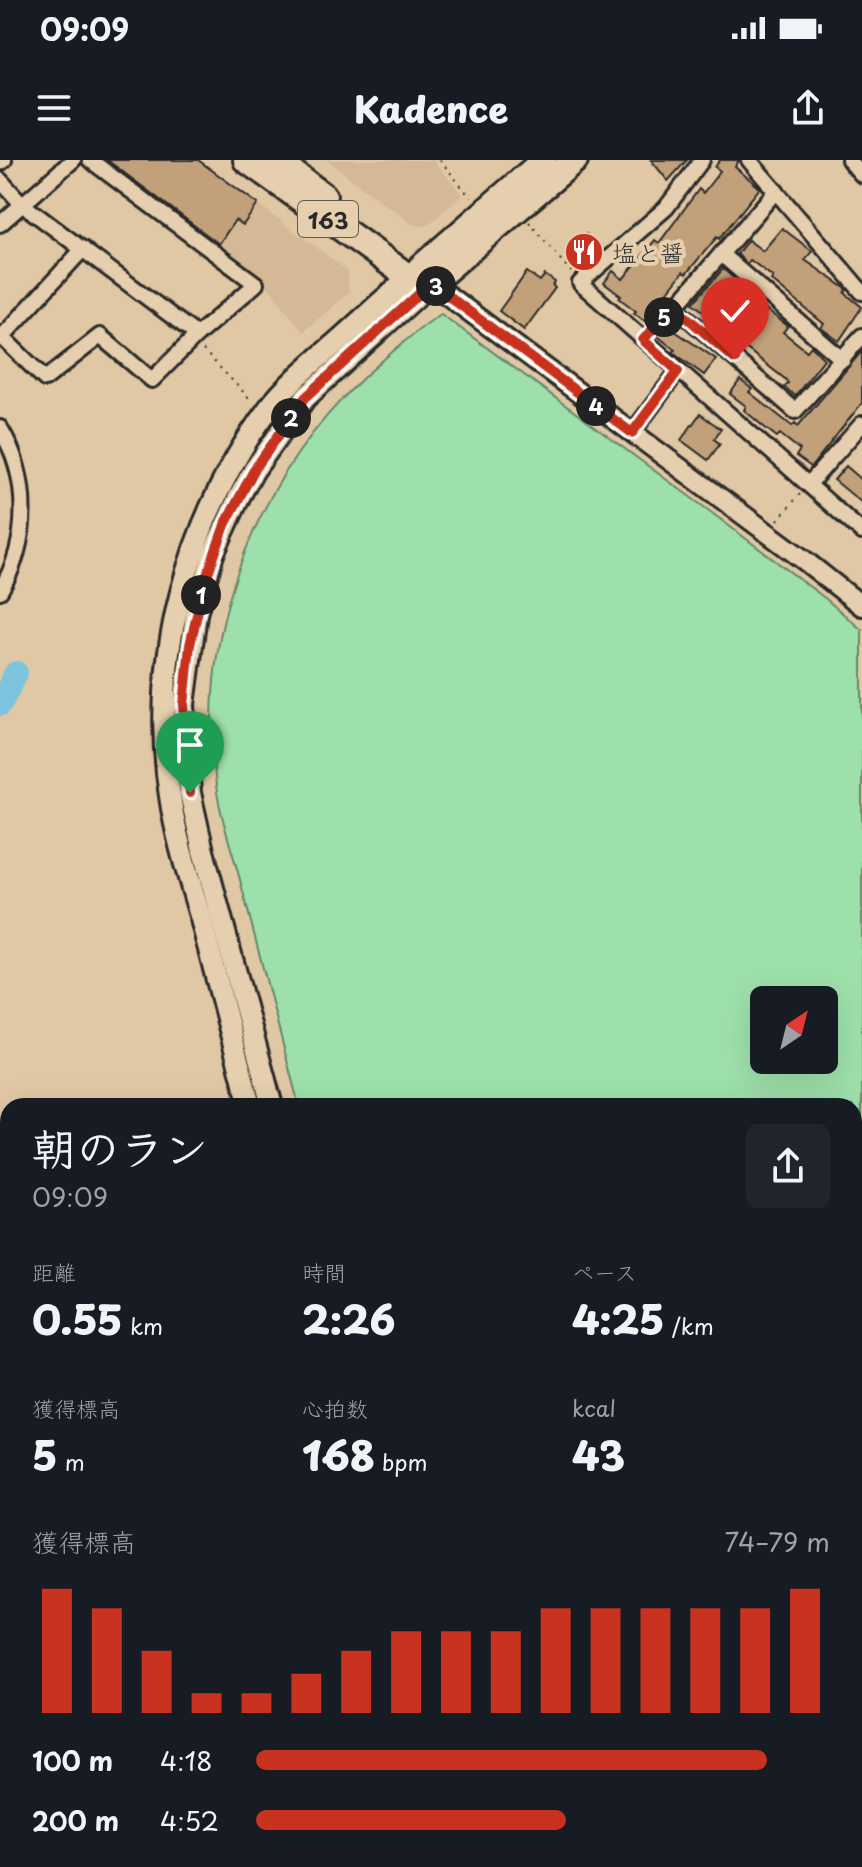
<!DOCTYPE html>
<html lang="ja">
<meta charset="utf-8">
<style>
:root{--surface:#171b24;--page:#20242c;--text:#f1f3f6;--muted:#9ea1a6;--accent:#c8321e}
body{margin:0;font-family:"Playpen Sans","Klee One",sans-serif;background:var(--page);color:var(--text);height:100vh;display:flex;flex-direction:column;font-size:30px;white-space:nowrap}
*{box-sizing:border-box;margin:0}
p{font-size:26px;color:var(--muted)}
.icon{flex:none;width:44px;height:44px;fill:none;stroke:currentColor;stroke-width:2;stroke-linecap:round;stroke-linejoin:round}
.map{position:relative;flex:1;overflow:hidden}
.drawer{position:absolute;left:0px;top:938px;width:862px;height:770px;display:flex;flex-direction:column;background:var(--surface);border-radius:24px 24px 0 0;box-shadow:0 8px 32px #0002}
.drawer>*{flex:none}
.needle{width:52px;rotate:35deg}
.tools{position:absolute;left:750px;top:826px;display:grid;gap:16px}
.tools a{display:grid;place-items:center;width:88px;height:88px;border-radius:12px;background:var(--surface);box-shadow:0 8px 32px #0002;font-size:40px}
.pin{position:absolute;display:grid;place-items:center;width:68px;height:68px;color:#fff;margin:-82px -34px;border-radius:50% 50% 50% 0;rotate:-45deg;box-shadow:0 0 8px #0007}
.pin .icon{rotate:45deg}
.km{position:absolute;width:40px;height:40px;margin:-20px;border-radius:50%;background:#222;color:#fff;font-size:22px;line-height:40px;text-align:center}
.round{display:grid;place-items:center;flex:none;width:84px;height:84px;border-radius:12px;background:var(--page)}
.head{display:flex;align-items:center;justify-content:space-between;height:136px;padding:0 32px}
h1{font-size:44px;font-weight:800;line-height:60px}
.figures{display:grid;grid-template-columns:repeat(3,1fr);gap:12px;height:136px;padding:8px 32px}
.figures div{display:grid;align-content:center}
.figures b{font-size:40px;font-weight:800}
.figures small{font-size:22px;font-weight:400}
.figures p{font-size:22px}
.chart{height:224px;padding:16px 32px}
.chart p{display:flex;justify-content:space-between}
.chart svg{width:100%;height:144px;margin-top:8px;stroke:var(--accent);stroke-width:6}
ul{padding:0 32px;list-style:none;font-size:26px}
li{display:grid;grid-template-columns:128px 96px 1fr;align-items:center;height:60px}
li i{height:20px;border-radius:10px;background:var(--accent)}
.status{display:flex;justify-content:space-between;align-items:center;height:56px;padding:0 40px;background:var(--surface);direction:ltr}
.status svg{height:22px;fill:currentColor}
header{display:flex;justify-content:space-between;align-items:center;height:104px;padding:0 32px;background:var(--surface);font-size:36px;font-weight:800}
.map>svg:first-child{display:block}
.built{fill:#d5b996}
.green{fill:#9ee0ab;stroke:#64866b;stroke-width:2;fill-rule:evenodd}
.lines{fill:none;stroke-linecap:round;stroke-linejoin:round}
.river{stroke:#7cc4dd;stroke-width:24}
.building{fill:#c2a17a;stroke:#2b2b2b;stroke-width:2}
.street-casing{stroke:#2b2b2b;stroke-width:20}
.secondary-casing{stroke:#2b2b2b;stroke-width:24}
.primary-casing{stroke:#2b2b2b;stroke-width:26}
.highway-casing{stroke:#2b2b2b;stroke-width:30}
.path{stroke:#2b2b2b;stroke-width:2;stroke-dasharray:2 6;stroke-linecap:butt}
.street{stroke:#e5cfae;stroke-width:14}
.secondary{stroke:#e5cfae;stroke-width:18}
.primary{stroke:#e5cfae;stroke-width:20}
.highway{stroke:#e5cfae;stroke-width:24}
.route-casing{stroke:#fff;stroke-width:16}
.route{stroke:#c8321e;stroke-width:10}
.labels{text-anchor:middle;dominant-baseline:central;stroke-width:8;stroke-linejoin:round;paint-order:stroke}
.shield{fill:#e5cfae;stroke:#635c52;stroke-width:2}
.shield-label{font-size:22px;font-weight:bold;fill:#2b2b2b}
.poi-label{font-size:24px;fill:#2b2b2b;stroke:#e5cfae;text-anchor:start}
</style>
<div class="status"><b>09:09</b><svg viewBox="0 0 49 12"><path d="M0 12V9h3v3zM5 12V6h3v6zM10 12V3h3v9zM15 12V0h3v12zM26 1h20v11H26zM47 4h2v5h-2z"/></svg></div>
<header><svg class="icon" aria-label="menu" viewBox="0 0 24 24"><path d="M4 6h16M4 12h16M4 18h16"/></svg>Kadence<svg class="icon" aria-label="share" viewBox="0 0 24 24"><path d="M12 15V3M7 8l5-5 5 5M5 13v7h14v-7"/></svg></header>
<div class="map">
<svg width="862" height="1707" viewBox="0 0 862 1707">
<rect width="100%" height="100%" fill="#e1c8a5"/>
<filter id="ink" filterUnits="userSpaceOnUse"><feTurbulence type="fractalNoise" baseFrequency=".0125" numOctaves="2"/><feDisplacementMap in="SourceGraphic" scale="16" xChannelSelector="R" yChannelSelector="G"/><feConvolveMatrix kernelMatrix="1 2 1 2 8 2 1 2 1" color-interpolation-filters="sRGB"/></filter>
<g filter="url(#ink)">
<g class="built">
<polygon points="99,0 199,0 348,111 349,133 303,172 266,124"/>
<polygon points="326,0 433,0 463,35 427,66 413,65"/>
</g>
<path class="green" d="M441,154L708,350L826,439L862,470V1394L854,1389V946H299C280,872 260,798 241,724C233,691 220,659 216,625C195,461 260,305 384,199C402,184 420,167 441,154ZM764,840H824V900H764Z"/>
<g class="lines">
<g class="river">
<polyline points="0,544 16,513"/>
<polyline points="0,1158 8,1167"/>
<polyline points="804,1700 813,1707"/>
</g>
</g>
<g class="building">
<polygon points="107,0 198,0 258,44 243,65 235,60 219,84"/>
<polygon points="651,0 687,0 668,21"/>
<polygon points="720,0 739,0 735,7 760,28 719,79 717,77 686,114 683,112 654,149 678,167 675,171 716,199 704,215 673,192 675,190 655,174 658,171 634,153 636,151 619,138 621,136 604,123 613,111 623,119 655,80 659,83 699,29 703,33 720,11 715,7"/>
<polygon points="782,68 812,91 805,100 845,128 847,130 845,133 862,147 839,181 821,168 824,164 771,120 773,117 750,100 747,104 737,94 748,80 763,91"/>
<polygon points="586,74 601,90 581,109 566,94"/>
<polygon points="723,109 736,120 732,125 788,166 783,172 807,191 811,186 824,199 795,236 784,227 788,223 785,219 730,176 731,174 693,143"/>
<polygon points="527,112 540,121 545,115 555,122 553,126 555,128 524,170 499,151"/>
<polygon points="862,191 862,243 811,307 796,296 800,290 780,274 777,277 764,267 744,250 746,246 730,234 740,220 752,229 749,232 792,266 795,263 798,266"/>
<polygon points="700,254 721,269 714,279 720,284 708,300 681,280"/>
<polygon points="846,306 862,320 862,343 834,320"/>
</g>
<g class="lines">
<defs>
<g id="street">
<polyline points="702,0 666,48 580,123 862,372"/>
<polyline points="749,0 862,132"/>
<polyline points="849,0 862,15"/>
<polyline points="0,3 4,0"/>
<polyline points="0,20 22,44 197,175"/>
<polyline points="776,31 675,147 795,251 862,176"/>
<polyline points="0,64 73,0"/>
<polyline points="721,94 843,200"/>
<polyline points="0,175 45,219 100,176 152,220 197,175 256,124 90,0"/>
<polyline points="2,177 83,89"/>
<path d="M0,268C30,317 30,382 0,431"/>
<polyline points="632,273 678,211"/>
<polyline points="809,324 862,264"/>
<polyline points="0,1184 8,1193"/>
<polyline points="854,1568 862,1565"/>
<polyline points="775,1700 784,1707"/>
<polyline points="352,1707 353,1700"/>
<polyline points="429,1707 430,1700"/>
<polyline points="635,1707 639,1700"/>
</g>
<g id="secondary">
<polyline points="431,123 804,400 862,446"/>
<polyline points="0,1104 8,1114"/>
<polyline points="849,1700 858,1707"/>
</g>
<g id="primary">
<path d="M250,946C234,884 217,821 201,759C189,718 176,678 170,636C149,500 187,359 269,248C288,223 314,202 338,181C365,157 391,132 419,109"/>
<polyline points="272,946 203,691 190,633 184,545 196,454 213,394 239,337 254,310 305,238 431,123"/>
<polyline points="232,1707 233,1700"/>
<polyline points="267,1707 267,1700"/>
</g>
<g id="highway">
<polyline points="246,0 409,117 431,123"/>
<polyline points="276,0 324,36"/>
<polyline points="420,108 544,0"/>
<polyline points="431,123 575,0"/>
</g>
</defs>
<use href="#street" class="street-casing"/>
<use href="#secondary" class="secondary-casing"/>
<use href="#primary" class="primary-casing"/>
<use href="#highway" class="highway-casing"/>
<g class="path">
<polyline points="440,0 471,38"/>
<polyline points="529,62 571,112"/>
<polyline points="652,170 663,157"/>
<polyline points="203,190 252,241"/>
<polyline points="778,360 800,334"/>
<polyline points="144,1707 146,1700"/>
</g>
<use href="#street" class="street"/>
<use href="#secondary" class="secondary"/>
<use href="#primary" class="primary"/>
<use href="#highway" class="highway"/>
</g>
</g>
<g class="lines" filter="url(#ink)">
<defs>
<polyline id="route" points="190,633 184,545 190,485 204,424 225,365 254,310 305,238 431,123 632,273 678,211 643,180 670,150 675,147 735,199"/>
</defs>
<use href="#route" class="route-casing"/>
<use href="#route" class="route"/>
</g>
<defs>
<symbol id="restaurant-disc" viewBox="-11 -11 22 22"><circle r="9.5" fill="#c8321e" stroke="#e5cfae"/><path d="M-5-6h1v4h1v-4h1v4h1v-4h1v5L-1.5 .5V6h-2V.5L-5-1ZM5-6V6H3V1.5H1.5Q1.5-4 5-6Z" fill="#fff"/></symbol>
</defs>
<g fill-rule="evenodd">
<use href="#restaurant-disc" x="562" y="70" width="44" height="44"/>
</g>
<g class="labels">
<rect class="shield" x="298" y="41" width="60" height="36" rx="6"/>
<g class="shield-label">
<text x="328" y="59">163</text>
</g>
<g class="poi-label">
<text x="612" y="92">塩と醤</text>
</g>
</g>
</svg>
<div class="tools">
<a><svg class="needle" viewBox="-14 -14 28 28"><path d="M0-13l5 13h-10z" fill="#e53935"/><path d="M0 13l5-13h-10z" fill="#9ea1a6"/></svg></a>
</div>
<div class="pin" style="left:190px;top:633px;background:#1e9e55"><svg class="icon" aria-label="arrive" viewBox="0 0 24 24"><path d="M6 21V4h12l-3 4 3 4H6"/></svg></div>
<div class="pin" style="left:735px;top:199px;background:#d93025"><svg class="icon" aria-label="check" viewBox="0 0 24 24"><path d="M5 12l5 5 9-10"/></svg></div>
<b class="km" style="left:201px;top:435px">1</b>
<b class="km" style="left:291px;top:258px">2</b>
<b class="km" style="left:436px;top:126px">3</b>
<b class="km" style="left:596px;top:246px">4</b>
<b class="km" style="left:664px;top:157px">5</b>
<section class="drawer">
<div class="head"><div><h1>朝のラン</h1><p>09:09</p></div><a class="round"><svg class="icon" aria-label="share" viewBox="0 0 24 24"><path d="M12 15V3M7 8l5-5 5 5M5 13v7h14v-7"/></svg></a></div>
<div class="figures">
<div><p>距離</p><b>0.55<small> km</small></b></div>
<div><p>時間</p><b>2:26</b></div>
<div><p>ペース</p><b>4:25<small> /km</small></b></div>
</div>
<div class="figures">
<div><p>獲得標高</p><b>5<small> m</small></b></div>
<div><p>心拍数</p><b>168<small> bpm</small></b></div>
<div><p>kcal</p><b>43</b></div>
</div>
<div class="chart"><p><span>獲得標高</span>74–79 m</p>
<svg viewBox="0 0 160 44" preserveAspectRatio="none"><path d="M5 44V6M15 44V12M25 44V25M35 44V38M45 44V38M55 44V32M65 44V25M75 44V19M85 44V19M95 44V19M105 44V12M115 44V12M125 44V12M135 44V12M145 44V12M155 44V6"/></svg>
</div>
<ul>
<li><b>100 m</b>4:18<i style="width:89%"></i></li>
<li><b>200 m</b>4:52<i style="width:54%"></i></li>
</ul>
</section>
</div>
